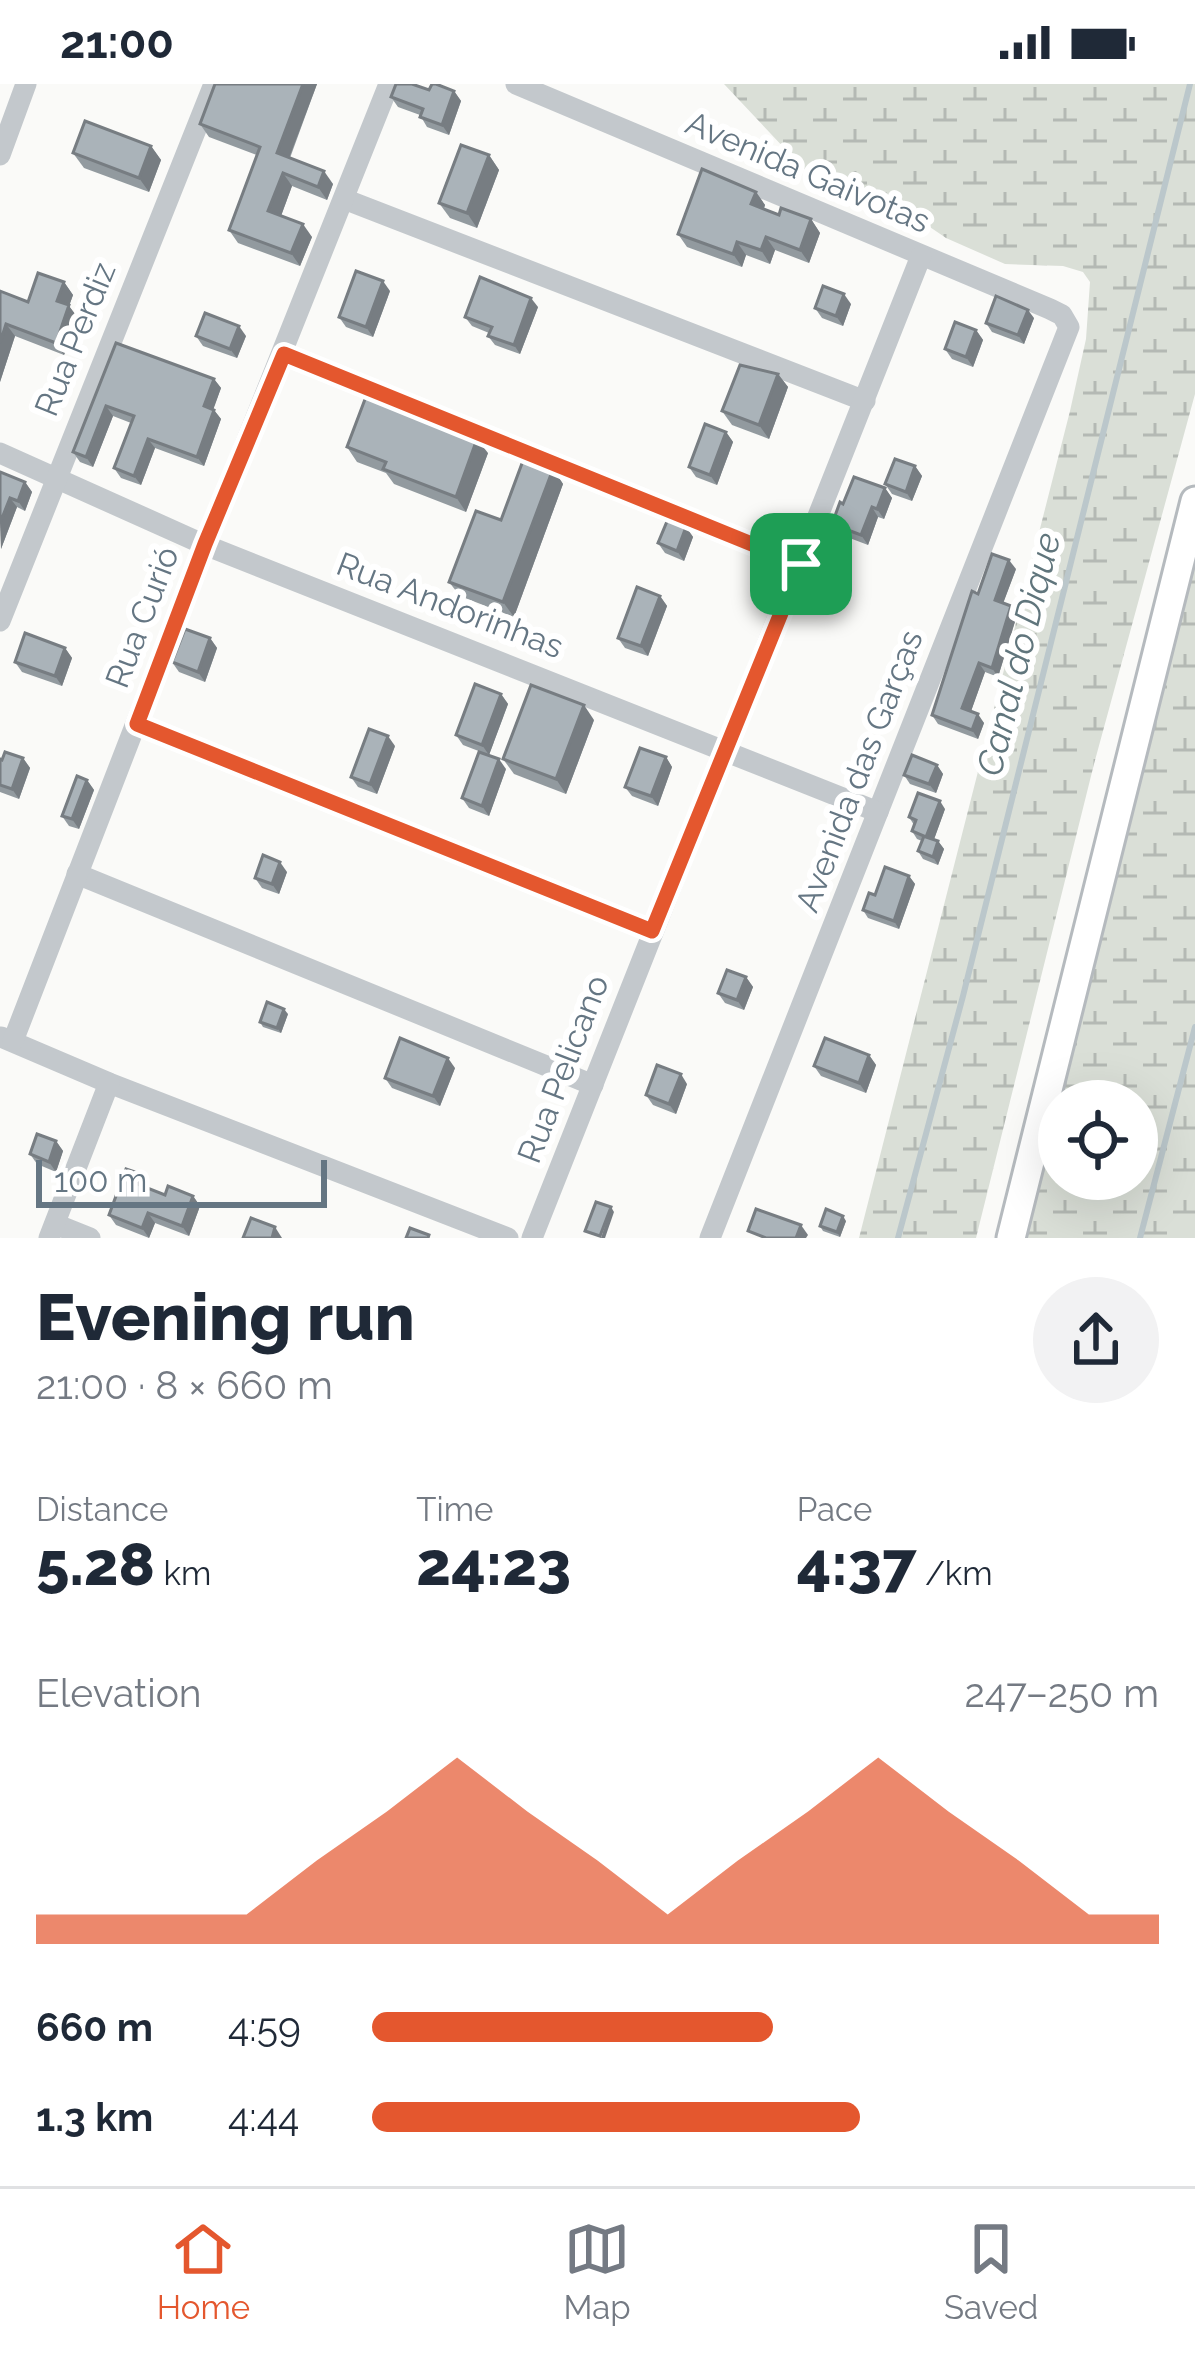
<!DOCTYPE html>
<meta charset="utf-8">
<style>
:root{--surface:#fff;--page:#f2f2f3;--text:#1f2937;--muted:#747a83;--line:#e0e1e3;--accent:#e4572e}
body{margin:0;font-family:Raleway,sans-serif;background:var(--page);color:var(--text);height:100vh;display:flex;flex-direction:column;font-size:45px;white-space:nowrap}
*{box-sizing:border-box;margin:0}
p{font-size:39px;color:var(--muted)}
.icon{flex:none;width:66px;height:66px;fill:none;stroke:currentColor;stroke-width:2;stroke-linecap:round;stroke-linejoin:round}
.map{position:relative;height:1154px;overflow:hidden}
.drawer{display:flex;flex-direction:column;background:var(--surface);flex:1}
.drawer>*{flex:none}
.controls{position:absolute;left:1038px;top:996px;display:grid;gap:24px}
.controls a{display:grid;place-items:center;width:120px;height:120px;border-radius:50%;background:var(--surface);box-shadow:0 12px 48px #0002;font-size:60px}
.scale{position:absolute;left:36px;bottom:30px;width:291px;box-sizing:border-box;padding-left:12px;border:6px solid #657683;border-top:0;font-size:33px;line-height:42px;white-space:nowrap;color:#657683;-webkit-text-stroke:9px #fff;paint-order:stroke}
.pin{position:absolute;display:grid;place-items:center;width:102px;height:102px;color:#fff;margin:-51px;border-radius:24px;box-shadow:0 6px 18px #0006}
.round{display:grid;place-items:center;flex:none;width:126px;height:126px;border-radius:63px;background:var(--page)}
.head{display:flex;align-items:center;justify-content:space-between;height:204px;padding:0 36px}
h1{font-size:66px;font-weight:800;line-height:90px}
.stats{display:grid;grid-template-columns:repeat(3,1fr);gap:18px;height:204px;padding:12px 36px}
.stats div{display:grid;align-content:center}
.stats b{font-size:60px;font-weight:800}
.stats small{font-size:33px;font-weight:400}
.stats p{font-size:33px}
.chart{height:336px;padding:24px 36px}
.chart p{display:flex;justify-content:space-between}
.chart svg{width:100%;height:216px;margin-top:12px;fill:var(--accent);opacity:.7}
ul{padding:0 36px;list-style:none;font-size:39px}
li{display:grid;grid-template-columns:192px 144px 1fr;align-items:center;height:90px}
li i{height:30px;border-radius:15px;background:var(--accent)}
.status{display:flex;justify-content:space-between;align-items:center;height:84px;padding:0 60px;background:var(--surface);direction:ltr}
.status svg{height:33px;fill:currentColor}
.menu{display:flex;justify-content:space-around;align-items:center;height:168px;border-top:3px solid var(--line);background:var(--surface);font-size:33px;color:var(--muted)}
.menu a{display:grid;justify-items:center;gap:6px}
.menu .selected{color:var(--accent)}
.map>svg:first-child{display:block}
.wetland{fill:url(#wetland-marsh);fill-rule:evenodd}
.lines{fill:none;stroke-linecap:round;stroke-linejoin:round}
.stream{stroke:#bbc7cb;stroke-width:6}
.major-casing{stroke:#b5babe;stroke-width:33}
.minor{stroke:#c3c8cc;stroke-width:21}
.major{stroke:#fff;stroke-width:27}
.wall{fill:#929a9f}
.shaded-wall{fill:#777d82}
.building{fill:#aab3b9;stroke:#777d82;stroke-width:3}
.route-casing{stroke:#fff;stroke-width:24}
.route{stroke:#e4572e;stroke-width:15}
.labels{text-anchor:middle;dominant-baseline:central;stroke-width:12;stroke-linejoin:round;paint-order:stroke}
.street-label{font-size:33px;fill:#657683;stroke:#fff}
.water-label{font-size:36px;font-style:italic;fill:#60757c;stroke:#fff}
</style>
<div class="status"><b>21:00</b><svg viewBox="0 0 49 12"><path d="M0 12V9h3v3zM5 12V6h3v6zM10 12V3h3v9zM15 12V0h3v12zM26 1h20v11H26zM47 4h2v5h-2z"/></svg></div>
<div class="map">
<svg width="1195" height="1154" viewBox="0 0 1195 1154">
<defs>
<pattern id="wetland-marsh" width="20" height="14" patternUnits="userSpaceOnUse" patternTransform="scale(3)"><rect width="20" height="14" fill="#dadfd7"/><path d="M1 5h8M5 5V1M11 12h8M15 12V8" fill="none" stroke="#b4b9b4"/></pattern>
</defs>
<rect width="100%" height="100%" fill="#fafaf8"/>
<g class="wetland">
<polygon points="724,0 1195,0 1195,310 1094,680 976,1154 859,1154 1070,327 1086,255 1090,198 1083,188 1063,182 1005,180 946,154 902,124 829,103 804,85"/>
<path d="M1195,435V1154H1010ZM1059,1017H1137V1095H1059Z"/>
</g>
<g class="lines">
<g class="stream">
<polyline points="898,1154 963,912 1190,0"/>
<polyline points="1140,1154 1195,943"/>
</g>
<defs>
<polyline id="major" points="1011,1154 1195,417"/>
</defs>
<use href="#major" class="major-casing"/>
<g class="minor">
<polyline points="516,0 1050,225 1062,231 1069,243 710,1154"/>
<polyline points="0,71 26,0"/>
<polyline points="344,115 865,317"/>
<polyline points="283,270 801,480"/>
<polyline points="0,369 205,461 878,728"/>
<polyline points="0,537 214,0"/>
<polyline points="137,640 653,847"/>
<polyline points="77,790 593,1001"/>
<polyline points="1,953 109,999 508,1154"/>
<polyline points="13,957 205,461 389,0"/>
<polyline points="55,1140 90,1154"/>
<polyline points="49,1154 109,999"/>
<polyline points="532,1154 921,172"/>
</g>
<use href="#major" class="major"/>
</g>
<g class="wall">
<polygon points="215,0 317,0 290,74 333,100 327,116 292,102 281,132 312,153 300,182 238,159 229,146 257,71 209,53 200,40"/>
<polygon points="429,6 454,7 461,17 449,51 427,43 420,31 398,23 391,13"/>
<polygon points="151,62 161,76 149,108 84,84 73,69"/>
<polygon points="489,71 499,86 477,144 450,134 439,119"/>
<polygon points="756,108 765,121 764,125 779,131 811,135 820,149 809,179 775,166 770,180 746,171 742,183 687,163 678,150"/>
<polygon points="64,198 73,211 69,222 78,234 64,271 15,252 0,298 0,207 28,218"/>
<polygon points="390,207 373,253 346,243 339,233"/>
<polygon points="851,220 843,242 822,234 815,224"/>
<polygon points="538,223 520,270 495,261 488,252 489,249 472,242 465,233"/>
<polygon points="1034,234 1024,260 992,248 986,239"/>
<polygon points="976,246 983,256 973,283 952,275 945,265"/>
<polygon points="196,252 246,252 237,274 203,262"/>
<polygon points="116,259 214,295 221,304 213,325 221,335 204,382 155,364 141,401 121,394 114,384 131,339 113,332 93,383 80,378 73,368"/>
<polygon points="778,290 788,303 769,355 732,341 722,327"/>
<polygon points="726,348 733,358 717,401 696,393 689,383"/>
<polygon points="347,363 488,369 466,428 394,400 386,389 357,378"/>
<polygon points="915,382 922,392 912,417 892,410 885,400"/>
<polygon points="553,385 563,400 514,533 460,512 449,498 501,436"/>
<polygon points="0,388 25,398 32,408 25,427 17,423 1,465"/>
<polygon points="885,404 892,414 884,435 878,433 868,461 839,450 832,440 843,420"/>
<polygon points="686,443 693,453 684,477 665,469 658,459"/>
<polygon points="1016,485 1003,519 1017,531 998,593 985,588 971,627 984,639 978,655 938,640 932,631 978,510"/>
<polygon points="660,512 667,522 648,572 625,564 618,554"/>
<polygon points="210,554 217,564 205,598 179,588 172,578"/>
<polygon points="65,564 72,574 62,602 22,588 15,578"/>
<polygon points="501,610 508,620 489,671 463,661 456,651"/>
<polygon points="594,636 566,710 514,690 503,675"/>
<polygon points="395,662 377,710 358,703 351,693"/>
<polygon points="666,673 672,683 658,722 632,712 625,703"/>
<polygon points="23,674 30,684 19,715 0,708 0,675"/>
<polygon points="937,681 943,690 936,709 910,700 904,691"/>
<polygon points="506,685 489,732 469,724 462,714"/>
<polygon points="87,696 94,706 79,745 69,742 62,732"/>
<polygon points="945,725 934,755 938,757 944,765 938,781 923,775 918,767 922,757 917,755 912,747 914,741 909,733"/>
<polygon points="287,788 279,810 262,804 255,794"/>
<polygon points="909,792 915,800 899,845 868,834 863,826 875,811"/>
<polygon points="746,893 753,903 744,926 725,919 718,909"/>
<polygon points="288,930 281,949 263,943 260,938"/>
<polygon points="869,971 876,981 866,1009 821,992 814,982"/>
<polygon points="455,984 440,1022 392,1004 385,994"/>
<polygon points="687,1000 676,1030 653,1021 646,1011"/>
<polygon points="56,1057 63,1067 56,1088 37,1080 30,1070"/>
<polygon points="141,1090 148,1100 147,1103 165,1111 193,1112 200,1122 189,1152 155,1139 149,1154 116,1141 109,1131"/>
<polygon points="846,1137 840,1153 823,1147 820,1142"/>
</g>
<g class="shaded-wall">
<polygon points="303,0 317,0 286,82 277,69"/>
<polygon points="454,7 461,17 449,51 442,41"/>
<polygon points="151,62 161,76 149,108 139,94"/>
<polygon points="489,71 499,86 477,144 467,129"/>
<polygon points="324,87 333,100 327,116 318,103"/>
<polygon points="283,89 292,102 278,140 268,127"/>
<polygon points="756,108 765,121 760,133 751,120"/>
<polygon points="811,135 820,149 809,179 800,166"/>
<polygon points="303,140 312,153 300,182 291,169"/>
<polygon points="766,153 775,166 770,180 761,166"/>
<polygon points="737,158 746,171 742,183 733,170"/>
<polygon points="383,197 390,207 373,253 366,243"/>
<polygon points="64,198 73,211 69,222 78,234 64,271 56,259 57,217"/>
<polygon points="844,210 851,220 843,242 836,232"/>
<polygon points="531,214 538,223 520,270 514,261"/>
<polygon points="1028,226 1034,234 1024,260 1018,251"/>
<polygon points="6,240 15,252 0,298 0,259"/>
<polygon points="239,242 246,252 237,274 230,265"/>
<polygon points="976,246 983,256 973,283 966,273"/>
<polygon points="778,290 788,303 769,355 759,341"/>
<polygon points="214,295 221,304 211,332 204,322"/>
<polygon points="106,322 113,332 93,383 86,373"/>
<polygon points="214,326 221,335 204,382 197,373"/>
<polygon points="726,348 733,358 717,401 710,391"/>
<polygon points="148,355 155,364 141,401 134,392"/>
<polygon points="477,355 488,369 466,428 456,413"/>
<polygon points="915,382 922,392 912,417 906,408"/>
<polygon points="553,385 563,400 514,533 503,518"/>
<polygon points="25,398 32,408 25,427 18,417"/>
<polygon points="885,404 892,414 884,435 877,425"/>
<polygon points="10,414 17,423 1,465 0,439"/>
<polygon points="872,423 878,433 868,461 861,451"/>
<polygon points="686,443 693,453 684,477 677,467"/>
<polygon points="1009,476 1016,485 1001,525 995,516"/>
<polygon points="660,512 667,522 648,572 641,562"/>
<polygon points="1011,522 1017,531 998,593 992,584"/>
<polygon points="210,554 217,564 205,598 198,588"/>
<polygon points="65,564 72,574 62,602 55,592"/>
<polygon points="979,579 985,588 969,633 962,624"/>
<polygon points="501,610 508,620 489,671 482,661"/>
<polygon points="584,621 594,636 566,710 556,695"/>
<polygon points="978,630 984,639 978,655 972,646"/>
<polygon points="388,652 395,662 377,710 370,700"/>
<polygon points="666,673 672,683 658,722 651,712"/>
<polygon points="23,674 30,684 19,715 12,705"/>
<polygon points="499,675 506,685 489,732 482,722"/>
<polygon points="937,681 943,690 936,709 929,700"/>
<polygon points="87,696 94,706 79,745 72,735"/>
<polygon points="940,717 945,725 932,761 926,753"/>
<polygon points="938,757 944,765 938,781 933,773"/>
<polygon points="280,778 287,788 279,810 272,800"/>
<polygon points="909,792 915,800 899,845 894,837"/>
<polygon points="746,893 753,903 744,926 737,916"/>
<polygon points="284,925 288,930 281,949 277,944"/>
<polygon points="869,971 876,981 866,1009 859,999"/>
<polygon points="448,974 455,984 440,1022 433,1012"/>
<polygon points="681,990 687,1000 676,1030 669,1020"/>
<polygon points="56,1057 63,1067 56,1088 49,1078"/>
<polygon points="141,1090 148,1100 144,1110 137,1100"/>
<polygon points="193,1112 200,1122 189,1152 182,1142"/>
<polygon points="611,1123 614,1128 605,1154 601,1154"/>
<polygon points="148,1129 155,1139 149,1154 142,1144"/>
<polygon points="843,1132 846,1137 840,1153 837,1148"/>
<polygon points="801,1141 808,1151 806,1154 796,1154"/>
<polygon points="275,1143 282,1154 272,1154"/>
</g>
<g class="building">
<polygon points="215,0 303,0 277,69 324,87 318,103 283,89 268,127 303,140 291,169 229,146 260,63 200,40"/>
<polygon points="396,0 412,0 429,6 432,0 436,0 454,7 442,41 420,33 423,25 391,13"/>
<polygon points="85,37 151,62 139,94 73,69"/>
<polygon points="461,61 489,71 467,129 439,119"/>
<polygon points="702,85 756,108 751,120 779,131 781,124 811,135 800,166 766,153 761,166 737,158 733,170 678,150"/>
<polygon points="356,187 383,197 366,243 339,233"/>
<polygon points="38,189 64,198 57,217 69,221 56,259 6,240 0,259 0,207 28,218"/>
<polygon points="480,193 531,214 514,261 488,252 492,243 465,233"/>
<polygon points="823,202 844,210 836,232 815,224"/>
<polygon points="996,212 1028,226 1018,251 986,239"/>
<polygon points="205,229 239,242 230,265 196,252"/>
<polygon points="955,238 976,246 966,273 945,265"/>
<polygon points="116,259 214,295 204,322 214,326 197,373 148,355 134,392 114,384 134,332 106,322 86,373 73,368"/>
<polygon points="740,281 778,290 759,341 722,327"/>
<polygon points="367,310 477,355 456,413 383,385 386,378 347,363"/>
<polygon points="705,340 726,348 710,391 689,383"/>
<polygon points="524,374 553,385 503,518 449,498 476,427 501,436"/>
<polygon points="895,375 915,382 906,408 885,400"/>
<polygon points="0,388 25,398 18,417 10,414 0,439"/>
<polygon points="854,393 885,404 877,425 872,423 861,451 832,440 840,418 843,420"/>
<polygon points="668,435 686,443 677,467 658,459"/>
<polygon points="992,470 1009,476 995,516 1011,522 992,584 979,579 962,624 978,630 972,646 932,631 972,507 978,510"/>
<polygon points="637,503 660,512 641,562 618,554"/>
<polygon points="185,545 210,554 198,588 172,578"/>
<polygon points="25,549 65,564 55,592 15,578"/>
<polygon points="475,600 501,610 482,661 456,651"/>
<polygon points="531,601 584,621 556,695 503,675"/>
<polygon points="369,645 388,652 370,700 351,693"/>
<polygon points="640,664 666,673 651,712 625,703"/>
<polygon points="5,668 23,674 12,705 0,701 0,675 2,676"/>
<polygon points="479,668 499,675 482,722 462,714"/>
<polygon points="912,671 937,681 929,700 904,691"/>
<polygon points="77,692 87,696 72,735 62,732"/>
<polygon points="918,709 940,717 926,753 938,757 933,773 918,767 924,752 912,747 916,736 909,733"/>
<polygon points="263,771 280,778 272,800 255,794"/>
<polygon points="885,783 909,792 894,837 863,826 869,809 875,811"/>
<polygon points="727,886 746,893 737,916 718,909"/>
<polygon points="267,918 284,925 277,944 260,938"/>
<polygon points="400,954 448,974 433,1012 385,994"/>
<polygon points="825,954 869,971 859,999 814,982"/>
<polygon points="657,981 681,990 669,1020 646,1011"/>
<polygon points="37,1050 56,1057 49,1078 30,1070"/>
<polygon points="126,1085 141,1090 137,1100 165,1111 168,1102 193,1112 182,1142 148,1129 142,1144 109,1131"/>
<polygon points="596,1118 611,1123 600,1152 585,1147"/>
<polygon points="756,1125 801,1141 796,1154 766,1154 748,1147"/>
<polygon points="826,1125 843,1132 837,1148 820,1142"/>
<polygon points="251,1134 275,1143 272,1154 243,1154"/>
<polygon points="410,1144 429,1151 428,1154 406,1154"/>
</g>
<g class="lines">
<defs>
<polygon id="route" points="284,270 801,480 652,847 137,640 205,460"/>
</defs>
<use href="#route" class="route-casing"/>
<use href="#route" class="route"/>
</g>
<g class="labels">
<g class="street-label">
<text transform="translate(808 88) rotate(23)">Avenida Gaivotas</text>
<text transform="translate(75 255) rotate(-68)">Rua Perdiz</text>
<text transform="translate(450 521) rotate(21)">Rua Andorinhas</text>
<text transform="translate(142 533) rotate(-69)">Rua Curió</text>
<text transform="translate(859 687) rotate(-69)">Avenida das Garças</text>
<text transform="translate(563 985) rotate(-69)">Rua Pelicano</text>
</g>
<g class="water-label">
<text transform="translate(1018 570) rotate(-76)">Canal do Dique</text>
</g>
</g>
</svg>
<div class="controls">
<a><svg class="icon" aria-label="locate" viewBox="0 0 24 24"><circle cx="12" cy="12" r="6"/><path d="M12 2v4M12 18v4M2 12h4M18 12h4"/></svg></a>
</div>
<div class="scale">100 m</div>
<div class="pin" style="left:801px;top:480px;background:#1e9e55"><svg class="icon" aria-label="arrive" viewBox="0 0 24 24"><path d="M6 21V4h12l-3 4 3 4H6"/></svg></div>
</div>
<section class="drawer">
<div class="head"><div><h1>Evening run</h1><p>21:00 · 8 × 660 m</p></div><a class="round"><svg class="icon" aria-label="share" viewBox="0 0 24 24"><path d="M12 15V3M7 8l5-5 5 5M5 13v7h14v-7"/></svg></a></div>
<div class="stats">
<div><p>Distance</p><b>5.28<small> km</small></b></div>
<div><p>Time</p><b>24:23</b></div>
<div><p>Pace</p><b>4:37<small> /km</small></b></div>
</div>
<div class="chart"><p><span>Elevation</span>247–250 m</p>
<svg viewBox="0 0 160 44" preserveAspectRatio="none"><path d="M0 44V38L10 38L20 38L30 38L40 27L50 17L60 6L70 17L80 27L90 38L100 27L110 17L120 6L130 17L140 27L150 38L160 38V44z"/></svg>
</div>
<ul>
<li><b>660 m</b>4:59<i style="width:51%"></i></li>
<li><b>1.3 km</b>4:44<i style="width:62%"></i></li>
</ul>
</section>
<nav class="menu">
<a class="selected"><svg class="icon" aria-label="home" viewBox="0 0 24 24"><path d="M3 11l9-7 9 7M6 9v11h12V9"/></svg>Home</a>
<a><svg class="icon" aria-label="map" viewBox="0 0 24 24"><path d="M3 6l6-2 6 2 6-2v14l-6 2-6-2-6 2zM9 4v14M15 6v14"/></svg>Map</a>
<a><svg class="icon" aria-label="saved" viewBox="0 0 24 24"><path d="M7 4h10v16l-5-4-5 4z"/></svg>Saved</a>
</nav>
